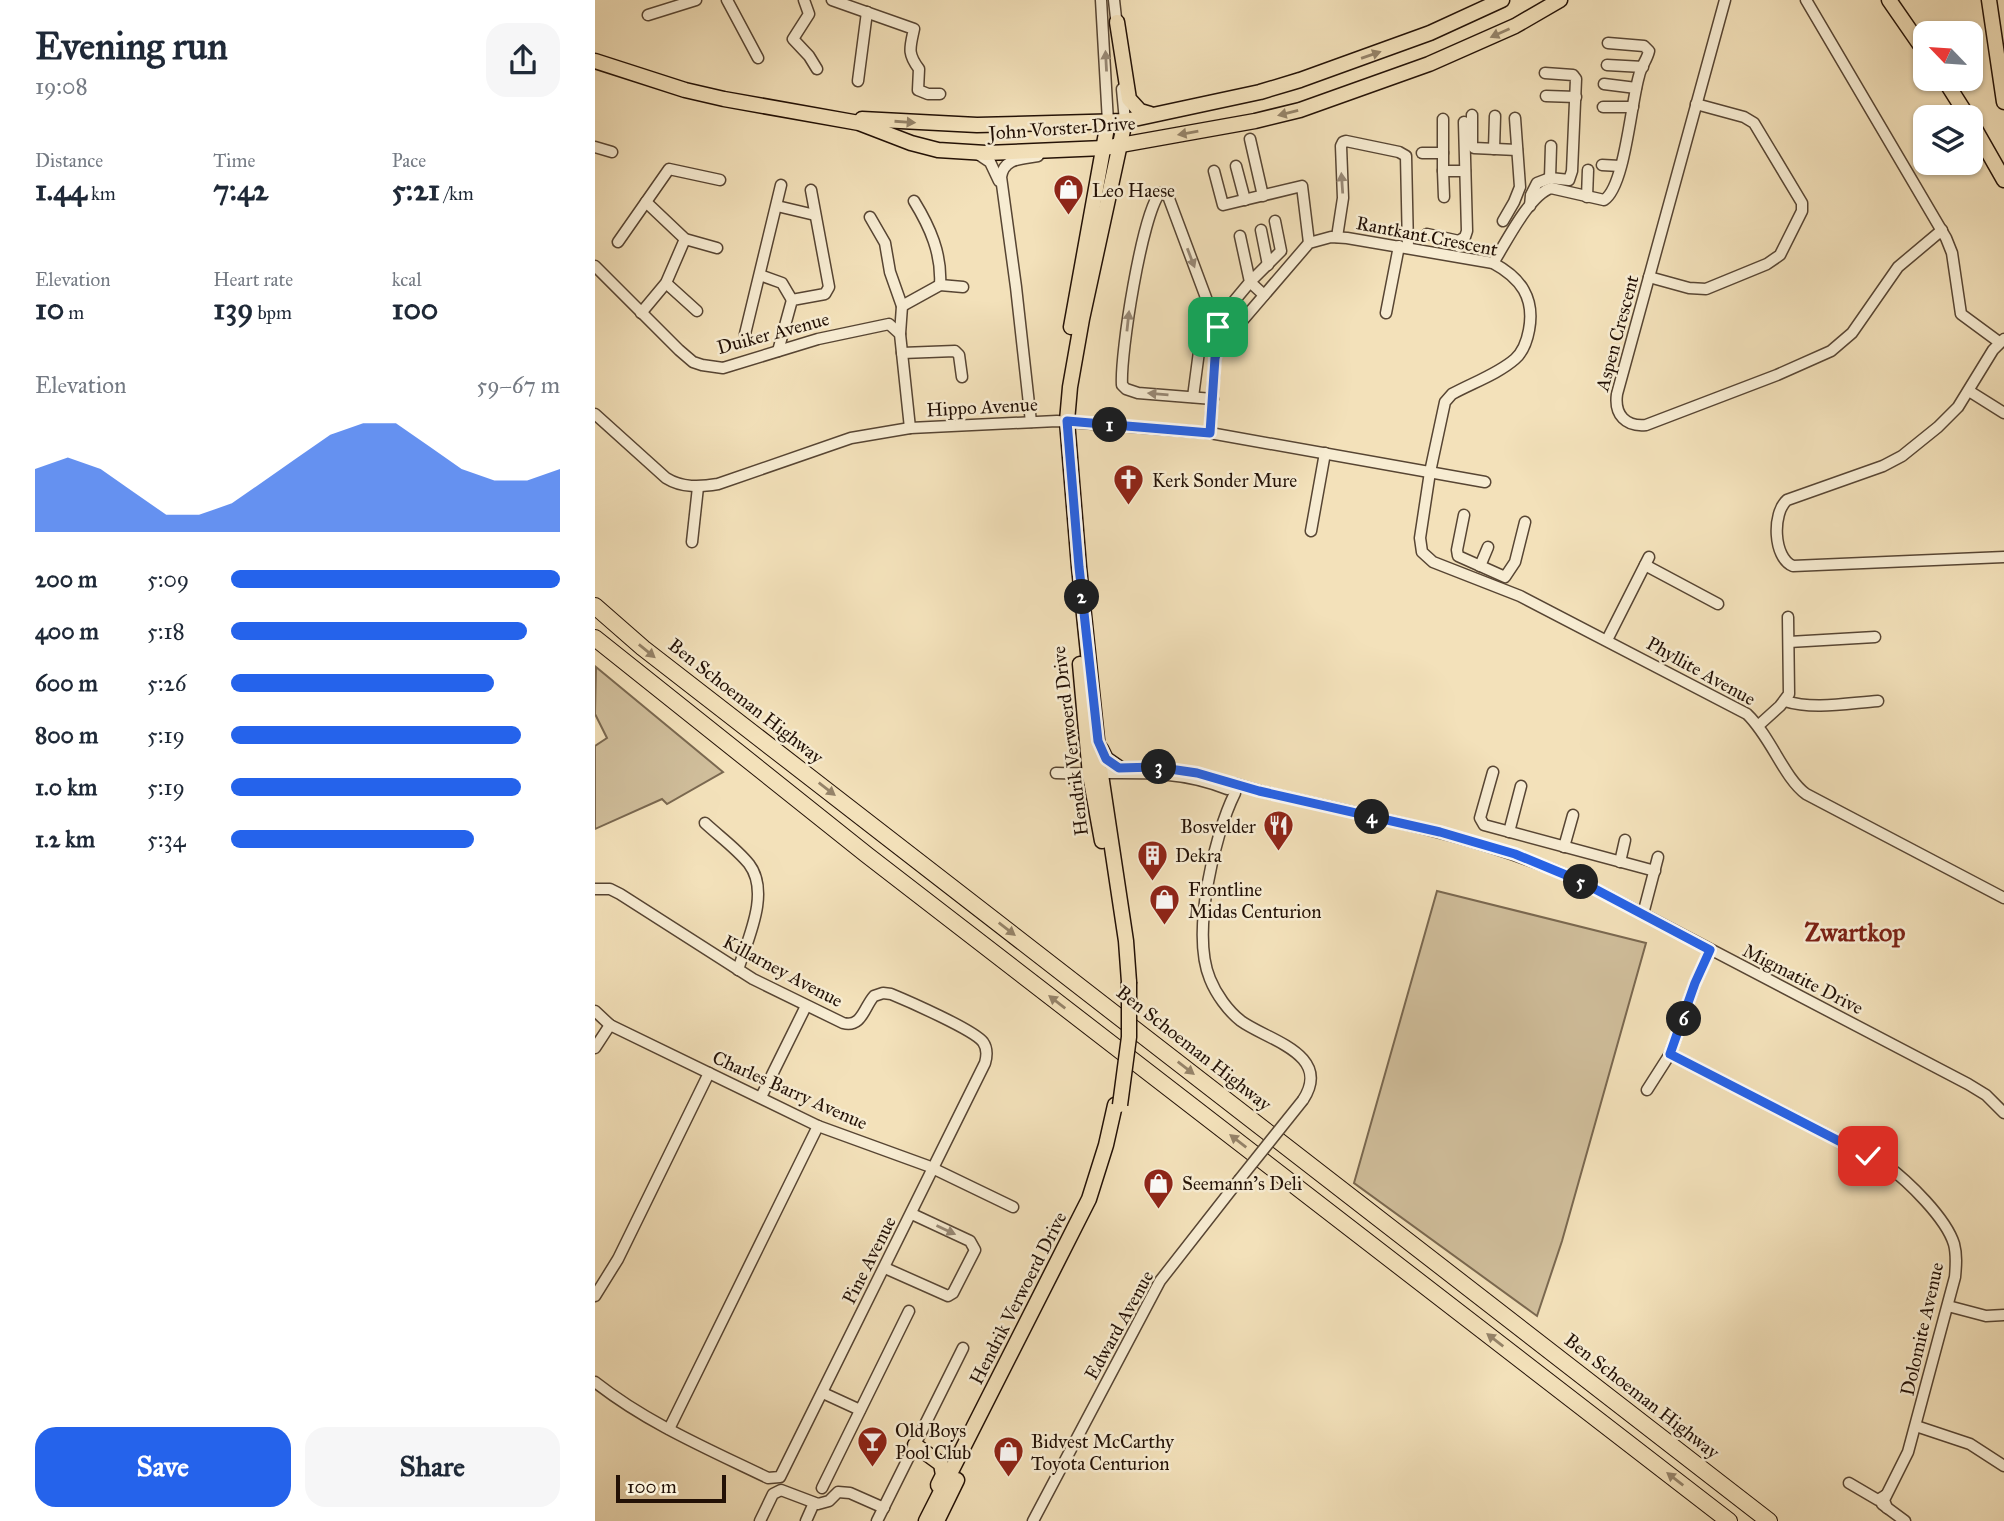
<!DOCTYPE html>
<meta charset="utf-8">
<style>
:root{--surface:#fff;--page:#f6f6f7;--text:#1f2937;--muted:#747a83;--accent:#2563eb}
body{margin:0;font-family:"IM FELL Great Primer",serif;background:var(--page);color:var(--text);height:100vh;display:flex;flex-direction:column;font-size:26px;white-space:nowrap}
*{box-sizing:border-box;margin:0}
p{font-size:23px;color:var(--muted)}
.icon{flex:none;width:38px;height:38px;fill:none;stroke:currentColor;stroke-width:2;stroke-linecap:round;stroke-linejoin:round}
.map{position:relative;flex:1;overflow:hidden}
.side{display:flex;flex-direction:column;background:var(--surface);width:595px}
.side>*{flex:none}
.needle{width:46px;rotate:295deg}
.tools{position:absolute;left:1318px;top:21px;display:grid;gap:14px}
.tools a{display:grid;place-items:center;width:70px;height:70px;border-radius:14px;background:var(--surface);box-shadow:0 2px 5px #0004;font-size:35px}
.scale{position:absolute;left:21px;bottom:18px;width:110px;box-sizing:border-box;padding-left:7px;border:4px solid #231106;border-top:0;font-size:19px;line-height:24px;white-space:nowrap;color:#231106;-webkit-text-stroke:5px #f7ecd2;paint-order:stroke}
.pin{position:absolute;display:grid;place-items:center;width:60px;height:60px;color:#fff;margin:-30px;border-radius:14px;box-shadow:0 4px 10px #0006}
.km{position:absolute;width:35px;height:35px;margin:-18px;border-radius:50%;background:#222;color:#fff;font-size:19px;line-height:35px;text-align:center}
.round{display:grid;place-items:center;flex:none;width:74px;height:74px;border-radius:21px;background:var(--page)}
.headline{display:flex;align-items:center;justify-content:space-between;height:119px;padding:0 35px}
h1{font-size:38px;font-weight:800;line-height:52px}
.stats{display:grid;grid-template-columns:repeat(3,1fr);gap:10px;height:119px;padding:7px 35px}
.stats div{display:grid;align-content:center}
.stats b{font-size:30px;font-weight:800}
.stats small{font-size:19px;font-weight:400}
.stats p{font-size:19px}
.chart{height:196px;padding:14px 35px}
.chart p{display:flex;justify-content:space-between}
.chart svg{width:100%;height:126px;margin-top:7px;fill:var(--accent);opacity:.7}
.button{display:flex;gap:14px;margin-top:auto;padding:14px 35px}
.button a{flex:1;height:80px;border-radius:21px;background:var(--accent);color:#fff;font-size:28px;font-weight:800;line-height:80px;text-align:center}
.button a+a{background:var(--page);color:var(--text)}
ul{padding:0 35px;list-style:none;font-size:23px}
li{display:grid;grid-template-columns:112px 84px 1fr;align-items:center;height:52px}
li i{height:18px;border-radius:9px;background:var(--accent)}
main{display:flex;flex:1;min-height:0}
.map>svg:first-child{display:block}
.green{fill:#d0be9b;stroke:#7a6850;stroke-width:2}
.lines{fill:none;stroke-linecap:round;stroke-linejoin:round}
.minor-casing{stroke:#574533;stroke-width:13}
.major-casing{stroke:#231106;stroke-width:17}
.highway-casing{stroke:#231106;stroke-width:18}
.minor{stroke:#f7ecd2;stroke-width:10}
.major{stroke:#f3e1ba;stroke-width:14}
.highway{stroke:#f3e1ba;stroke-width:16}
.minor-bridge-casing{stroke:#574533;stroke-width:13;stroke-linecap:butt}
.major-bridge-casing{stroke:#231106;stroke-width:17;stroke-linecap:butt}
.minor-bridge{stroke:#f7ecd2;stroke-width:10}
.major-bridge{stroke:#f3e1ba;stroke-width:14}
.oneway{fill:#958369}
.oneway2{fill:#988976}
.route-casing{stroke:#fff;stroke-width:14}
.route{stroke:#2563eb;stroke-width:9}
.labels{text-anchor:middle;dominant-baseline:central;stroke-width:5;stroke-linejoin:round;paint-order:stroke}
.street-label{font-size:19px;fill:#231106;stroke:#f7ecd2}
.poi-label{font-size:19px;fill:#231106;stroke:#f7ecd2;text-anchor:start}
.district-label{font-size:26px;font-weight:bold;fill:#7a1f14;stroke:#f7ecd2}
</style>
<main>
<section class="side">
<div class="headline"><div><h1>Evening run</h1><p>19:08</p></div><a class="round"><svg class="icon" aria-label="share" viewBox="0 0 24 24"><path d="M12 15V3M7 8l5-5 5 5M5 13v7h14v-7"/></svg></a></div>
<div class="stats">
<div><p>Distance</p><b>1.44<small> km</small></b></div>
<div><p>Time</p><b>7:42</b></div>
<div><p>Pace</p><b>5:21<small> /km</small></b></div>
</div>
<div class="stats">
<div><p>Elevation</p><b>10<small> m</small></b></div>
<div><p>Heart rate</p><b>139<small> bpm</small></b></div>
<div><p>kcal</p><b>100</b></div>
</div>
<div class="chart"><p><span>Elevation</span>59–67 m</p>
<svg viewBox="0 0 160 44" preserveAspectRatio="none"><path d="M0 44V22L10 18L20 22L30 30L40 38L50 38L60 34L70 26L80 18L90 10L100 6L110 6L120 14L130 22L140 26L150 26L160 22V44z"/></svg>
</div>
<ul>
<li><b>200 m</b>5:09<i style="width:100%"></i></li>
<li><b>400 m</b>5:18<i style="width:90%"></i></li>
<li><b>600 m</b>5:26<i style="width:80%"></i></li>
<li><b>800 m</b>5:19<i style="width:88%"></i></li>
<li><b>1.0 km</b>5:19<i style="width:88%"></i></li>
<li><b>1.2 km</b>5:34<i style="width:74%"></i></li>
</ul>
<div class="button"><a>Save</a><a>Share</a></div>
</section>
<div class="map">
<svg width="1409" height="1521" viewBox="0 0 1409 1521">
<rect width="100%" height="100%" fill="#f3e1ba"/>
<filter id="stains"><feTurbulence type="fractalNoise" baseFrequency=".00286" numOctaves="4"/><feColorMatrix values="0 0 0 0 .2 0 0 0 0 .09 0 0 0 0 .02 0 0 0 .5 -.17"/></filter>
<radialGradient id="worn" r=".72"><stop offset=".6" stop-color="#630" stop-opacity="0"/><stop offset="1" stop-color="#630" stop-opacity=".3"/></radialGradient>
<g class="green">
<polygon points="1,667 128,772 72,804 67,799 0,829 0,746 12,738 0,714"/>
<polygon points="842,891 1051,943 967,1241 942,1316 759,1183"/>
</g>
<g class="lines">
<defs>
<g id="minor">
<polyline points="132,0 163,58"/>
<polyline points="209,0 214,14 198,39 214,56 222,69"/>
<path d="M237,0L319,29C315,48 312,53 324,69L323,90L333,94H345"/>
<polyline points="506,0 513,122"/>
<polyline points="519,0 522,27"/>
<path d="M1130,0L1022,394C1019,415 1031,427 1051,425L1182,375L1236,351L1257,333L1303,267L1347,230"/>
<polyline points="1211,0 1351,238 1357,253 1366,314 1404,342"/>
<polyline points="53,15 101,0"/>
<polyline points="1012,65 1048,67"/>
<polyline points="263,81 272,12"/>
<polyline points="1009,84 1041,88"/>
<polyline points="527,89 530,121"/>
<polyline points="951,96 981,97"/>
<polyline points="1008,107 1038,107"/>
<polyline points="877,115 877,145 879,148 922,150"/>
<polyline points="848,119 848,171 870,171"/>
<polyline points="655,139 668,196"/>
<polyline points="0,147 17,152"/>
<polyline points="899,149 900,116"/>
<polyline points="827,153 848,153"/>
<polyline points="383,154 395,162 404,181"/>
<polyline points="1007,165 1025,166"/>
<polyline points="641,166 650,200"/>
<polyline points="619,171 628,205 707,186 714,243"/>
<polyline points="848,171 849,197"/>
<polyline points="955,178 956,146"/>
<polyline points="992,197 993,170"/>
<path d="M319,201C335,227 347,254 345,285"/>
<polyline points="51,202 90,239 122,248"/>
<polyline points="182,206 220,215"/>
<polyline points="935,206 936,195 942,183 955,178 974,180 977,171 981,79 978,75 950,73"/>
<polyline points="275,217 290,243 295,272 307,306 305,334"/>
<polyline points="908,221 919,202 925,187 920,118"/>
<polyline points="666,230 673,265"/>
<polyline points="832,234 864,241 864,247"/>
<polyline points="742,237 748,198 746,146 748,142 751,141 804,152 811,156 813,248"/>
<polyline points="864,241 870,237 872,231 869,122"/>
<polyline points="23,242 74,169 125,180"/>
<path d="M898,263C911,243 934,195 956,188L1009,200C1030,187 1036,102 1044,76C1046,66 1052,60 1054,51L1049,46L1013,43"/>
<polyline points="0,266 84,350 98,362 107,365 128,368 223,339 294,324 305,334 315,428"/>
<polyline points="165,275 187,283 197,300"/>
<polyline points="1054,277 1094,288 1111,289 1172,264 1185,255 1207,211 1207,203 1159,123 1149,117 1101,104"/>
<polyline points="71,283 102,311"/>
<polyline points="669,295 655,282 686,251 680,221"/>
<polyline points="307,306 345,285 368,287"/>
<polyline points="635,306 655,282 645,236"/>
<polyline points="46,313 71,283 90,239"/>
<polyline points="791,313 804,246"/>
<polyline points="150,334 186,185"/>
<path d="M1409,339L1398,350L1363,407L1343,427L1307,456L1288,466L1192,500C1177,513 1178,558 1198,566L1409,557"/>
<polyline points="183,351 197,300 230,294 234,287 216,190"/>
<polyline points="307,353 360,351 364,355 367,377"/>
<polyline points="1374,391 1409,413"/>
<polyline points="598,397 605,344 627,315"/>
<path d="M618,399L543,393L531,389L527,385C525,354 547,214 565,193L573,196L613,303L642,327"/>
<path d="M0,414L71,478C87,488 105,487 123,484L256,438L315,428L462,421L615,433L890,482"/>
<path d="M436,422L421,287L406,177C409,158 426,159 443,156"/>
<path d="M615,433L620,358L623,349L714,243L736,237L752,238L898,263C926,278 940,298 934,330C932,341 929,351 920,359C903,374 877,383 857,394L850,402L835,472L825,538L827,552L838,562L925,596L1152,714C1176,737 1189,778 1211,794L1409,898"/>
<polyline points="869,515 862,550 863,556 910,577 920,562 930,522"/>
<polyline points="716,531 730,453"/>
<polyline points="97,542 103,487"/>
<polyline points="1050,565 1123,604"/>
<polyline points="885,566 893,547"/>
<polyline points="1012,640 1054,557"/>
<polyline points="1194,642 1280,637"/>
<path d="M1190,701C1218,710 1254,703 1283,701"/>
<polyline points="1164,725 1185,706 1194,694 1193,617"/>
<polyline points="898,772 885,818 889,825 1060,871"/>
<path d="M461,773C519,775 577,766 632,789"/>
<path d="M641,784L665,791C772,816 882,835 983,880L1373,1084L1391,1095L1409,1113"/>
<path d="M640,793C619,835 596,934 615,979C621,994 633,1011 646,1021C672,1040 738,1054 708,1100"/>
<path d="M110,823C124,836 142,849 154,864C176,893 152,940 143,970"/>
<polyline points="914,832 926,786"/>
<polyline points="969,847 978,815"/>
<polyline points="1025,862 1030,840"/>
<path d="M0,889H15L25,894L158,979L248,1023C267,1028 269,1007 279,996L288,993L296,994C313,1001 379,1030 388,1042C393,1049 392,1056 390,1063L185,1477L173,1478C113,1449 52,1423 0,1382"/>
<polyline points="1048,914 1063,857"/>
<polyline points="0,1011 15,1025 223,1126 333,1166 418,1207"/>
<polyline points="0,1048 15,1025"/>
<path d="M1075,1054L1291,1165C1313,1181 1351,1218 1359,1244C1362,1255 1361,1266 1360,1277L1313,1452L1289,1500L1292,1508"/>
<polyline points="1052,1090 1075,1054 1100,983 1115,950"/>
<polyline points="166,1097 211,1006"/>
<polyline points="290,1268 353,1296 358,1293 380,1250 375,1241 317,1214"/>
<polyline points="0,1296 23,1259 114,1073"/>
<polyline points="1353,1306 1391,1316 1409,1315"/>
<polyline points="228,1393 265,1410"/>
<polyline points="1321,1426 1375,1444 1409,1466"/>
<polyline points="74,1429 223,1126"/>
<polyline points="1254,1483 1283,1500 1291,1495"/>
<polyline points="227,1488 314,1311"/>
<polyline points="1287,1504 1310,1521"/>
<polyline points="165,1521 178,1494 186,1490 223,1504 234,1501 243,1492 255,1493 289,1508"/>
<polyline points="211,1521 219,1503"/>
<polyline points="282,1521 368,1348"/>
<polyline points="438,1521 565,1281 644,1180"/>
</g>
<g id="major">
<polyline points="1294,0 1330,52"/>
<polyline points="1394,0 1409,102"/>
<polyline points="522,22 534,99 545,111 555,114"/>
<polyline points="0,61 90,90 129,99 264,123 316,143 343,150 391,153 509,148 660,121 705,110 834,64 920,26 965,0"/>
<polyline points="1349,79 1373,117"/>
<polyline points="267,119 382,125 530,121 665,92 705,80 835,33 907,0"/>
<polyline points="530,121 487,319 475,387 472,421 484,567 505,768 531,941 534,982"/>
<polyline points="1376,122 1409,180"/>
<polyline points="476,327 513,122"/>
<polyline points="485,664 495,775 507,841"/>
<polyline points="506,749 511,759 524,768"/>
<polyline points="320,1445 346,1464 348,1475 343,1485"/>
<polyline points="331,1521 494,1199 511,1145 520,1105"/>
<polyline points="342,1521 362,1480"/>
</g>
<g id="highway">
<polyline points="0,606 48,648 1174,1521"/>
<polyline points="0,638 272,855 1134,1521"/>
</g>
</defs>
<use href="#minor" class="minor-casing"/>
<use href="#major" class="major-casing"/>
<use href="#highway" class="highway-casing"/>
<use href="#minor" class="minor"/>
<use href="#major" class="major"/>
<use href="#highway" class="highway"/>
<defs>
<polyline id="minor-bridge" points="644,1180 708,1100"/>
<polyline id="major-bridge" points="525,1105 534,1037 534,982"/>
</defs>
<use href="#minor-bridge" class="minor-bridge-casing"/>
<use href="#major-bridge" class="major-bridge-casing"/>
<use href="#minor-bridge" class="minor-bridge"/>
<use href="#major-bridge" class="major-bridge"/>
</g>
<defs><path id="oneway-solid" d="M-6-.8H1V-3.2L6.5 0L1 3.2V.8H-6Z" transform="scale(1.75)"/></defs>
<g class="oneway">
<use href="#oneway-solid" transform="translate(905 33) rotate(156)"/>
<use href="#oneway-solid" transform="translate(776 55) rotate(-19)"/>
<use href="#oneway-solid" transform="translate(693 113) rotate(166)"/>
<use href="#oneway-solid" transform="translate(310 122) rotate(4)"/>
<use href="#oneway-solid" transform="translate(593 133) rotate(170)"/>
<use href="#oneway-solid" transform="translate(52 651) rotate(39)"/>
<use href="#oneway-solid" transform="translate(232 789) rotate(38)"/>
<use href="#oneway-solid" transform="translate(412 929) rotate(38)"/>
<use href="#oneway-solid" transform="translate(462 1002) rotate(-142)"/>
<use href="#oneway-solid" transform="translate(591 1068) rotate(38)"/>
<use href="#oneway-solid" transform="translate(643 1141) rotate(-142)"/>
<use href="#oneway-solid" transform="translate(900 1340) rotate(-142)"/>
<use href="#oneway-solid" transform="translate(1080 1479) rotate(-142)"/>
</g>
<g class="oneway2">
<use href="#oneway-solid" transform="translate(511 61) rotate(-93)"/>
<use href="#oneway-solid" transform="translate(747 183) rotate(-94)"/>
<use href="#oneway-solid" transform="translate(596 258) rotate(69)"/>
<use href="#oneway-solid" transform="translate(533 321) rotate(-84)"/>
<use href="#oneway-solid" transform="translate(563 394) rotate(-175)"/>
<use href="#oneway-solid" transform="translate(351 1230) rotate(25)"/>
</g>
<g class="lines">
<defs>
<polyline id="route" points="623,327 628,327 635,334 623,349 620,358 615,433 472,421 484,567 503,741 511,759 524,768 561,767 602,773 664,791 845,832 920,854 983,880 1115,950 1100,983 1075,1054 1273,1156"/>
</defs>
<use href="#route" class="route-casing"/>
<use href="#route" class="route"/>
</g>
<defs>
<symbol id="shop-pin" viewBox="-11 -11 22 30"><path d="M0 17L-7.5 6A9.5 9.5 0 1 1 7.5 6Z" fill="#8f2418" stroke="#f7ecd2"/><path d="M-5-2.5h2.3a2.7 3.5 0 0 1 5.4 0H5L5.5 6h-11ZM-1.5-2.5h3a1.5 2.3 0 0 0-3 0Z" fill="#fff"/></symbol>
<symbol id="church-pin" viewBox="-11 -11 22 30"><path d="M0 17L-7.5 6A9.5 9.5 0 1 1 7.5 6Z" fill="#8f2418" stroke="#f7ecd2"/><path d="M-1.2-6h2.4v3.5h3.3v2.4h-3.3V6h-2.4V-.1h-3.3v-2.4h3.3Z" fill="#fff"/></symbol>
<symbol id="restaurant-pin" viewBox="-11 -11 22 30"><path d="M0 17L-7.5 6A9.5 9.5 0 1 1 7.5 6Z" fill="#8f2418" stroke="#f7ecd2"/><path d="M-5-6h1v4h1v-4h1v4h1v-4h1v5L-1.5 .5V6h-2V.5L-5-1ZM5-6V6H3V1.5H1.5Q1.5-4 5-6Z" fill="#fff"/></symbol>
<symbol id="building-pin" viewBox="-11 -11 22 30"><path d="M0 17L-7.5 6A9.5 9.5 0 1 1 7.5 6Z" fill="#8f2418" stroke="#f7ecd2"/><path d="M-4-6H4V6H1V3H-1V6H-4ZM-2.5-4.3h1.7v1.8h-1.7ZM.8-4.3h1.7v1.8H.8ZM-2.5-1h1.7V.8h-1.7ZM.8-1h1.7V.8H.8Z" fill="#fff"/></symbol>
<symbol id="bar-pin" viewBox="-11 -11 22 30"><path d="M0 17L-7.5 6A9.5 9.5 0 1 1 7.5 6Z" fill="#8f2418" stroke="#f7ecd2"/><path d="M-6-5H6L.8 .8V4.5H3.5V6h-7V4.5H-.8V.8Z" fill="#fff"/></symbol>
</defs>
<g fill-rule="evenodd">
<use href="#shop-pin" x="456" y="172" width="35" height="47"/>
<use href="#church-pin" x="516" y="462" width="35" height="47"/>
<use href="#restaurant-pin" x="666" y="808" width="35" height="47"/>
<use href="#building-pin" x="540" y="838" width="35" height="47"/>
<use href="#shop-pin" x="552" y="882" width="35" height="47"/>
<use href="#shop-pin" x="546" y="1166" width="35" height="47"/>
<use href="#bar-pin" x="260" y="1424" width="35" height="47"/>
<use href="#shop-pin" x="396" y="1434" width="35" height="47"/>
</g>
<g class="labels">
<g class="street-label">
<text transform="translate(467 128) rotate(-4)">John Vorster Drive</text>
<text transform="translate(832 236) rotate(11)">Rantkant Crescent</text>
<text transform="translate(178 333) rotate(-15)">Duiker Avenue</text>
<text transform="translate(1022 333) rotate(-75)">Aspen Crescent</text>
<text transform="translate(387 407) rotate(-3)">Hippo Avenue</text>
<text transform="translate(1106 671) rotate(29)">Phyllite Avenue</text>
<text transform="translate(151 701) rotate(38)">Ben Schoeman Highway</text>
<text transform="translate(475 741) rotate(-97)">Hendrik Verwoerd Drive</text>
<text transform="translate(188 971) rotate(28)">Killarney Avenue</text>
<text transform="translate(1208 979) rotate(27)">Migmatite Drive</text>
<text transform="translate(599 1048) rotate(38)">Ben Schoeman Highway</text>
<text transform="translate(195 1090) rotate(24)">Charles Barry Avenue</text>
<text transform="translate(274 1260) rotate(-63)">Pine Avenue</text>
<text transform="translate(423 1298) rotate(-63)">Hendrik Verwoerd Drive</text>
<text transform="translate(524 1325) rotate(-61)">Edward Avenue</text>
<text transform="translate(1327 1329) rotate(-77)">Dolomite Avenue</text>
<text transform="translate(1047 1396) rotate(38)">Ben Schoeman Highway</text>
</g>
<g class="poi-label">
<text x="497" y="190">Leo Haese</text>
<text x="557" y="480">Kerk Sonder Mure</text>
<text x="661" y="826" text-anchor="end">Bosvelder</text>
<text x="580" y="855">Dekra</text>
<text x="593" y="889">Frontline<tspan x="593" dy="22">Midas Centurion</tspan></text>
<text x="587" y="1183">Seemann's Deli</text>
<text x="300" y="1430">Old Boys<tspan x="300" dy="22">Pool Club</tspan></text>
<text x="436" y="1441">Bidvest McCarthy<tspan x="436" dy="22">Toyota Centurion</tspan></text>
</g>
<g class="district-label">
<text x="1260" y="932">Zwartkop</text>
</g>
</g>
<rect width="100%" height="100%" filter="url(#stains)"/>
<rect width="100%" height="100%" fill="url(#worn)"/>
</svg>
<div class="tools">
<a><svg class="needle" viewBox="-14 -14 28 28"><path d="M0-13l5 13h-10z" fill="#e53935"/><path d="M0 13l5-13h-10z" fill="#747a83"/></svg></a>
<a><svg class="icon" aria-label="layers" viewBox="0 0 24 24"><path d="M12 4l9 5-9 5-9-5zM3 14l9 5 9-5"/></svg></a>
</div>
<div class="scale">100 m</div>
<div class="pin" style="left:623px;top:327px;background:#1e9e55"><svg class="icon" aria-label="arrive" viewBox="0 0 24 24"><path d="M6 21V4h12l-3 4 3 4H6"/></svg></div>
<div class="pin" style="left:1273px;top:1156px;background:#d93025"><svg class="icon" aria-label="check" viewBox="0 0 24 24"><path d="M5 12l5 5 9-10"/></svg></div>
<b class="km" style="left:515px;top:425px">1</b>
<b class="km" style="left:487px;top:597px">2</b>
<b class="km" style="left:564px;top:767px">3</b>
<b class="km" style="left:777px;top:817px">4</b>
<b class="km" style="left:986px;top:882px">5</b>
<b class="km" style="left:1089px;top:1019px">6</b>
</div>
</main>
